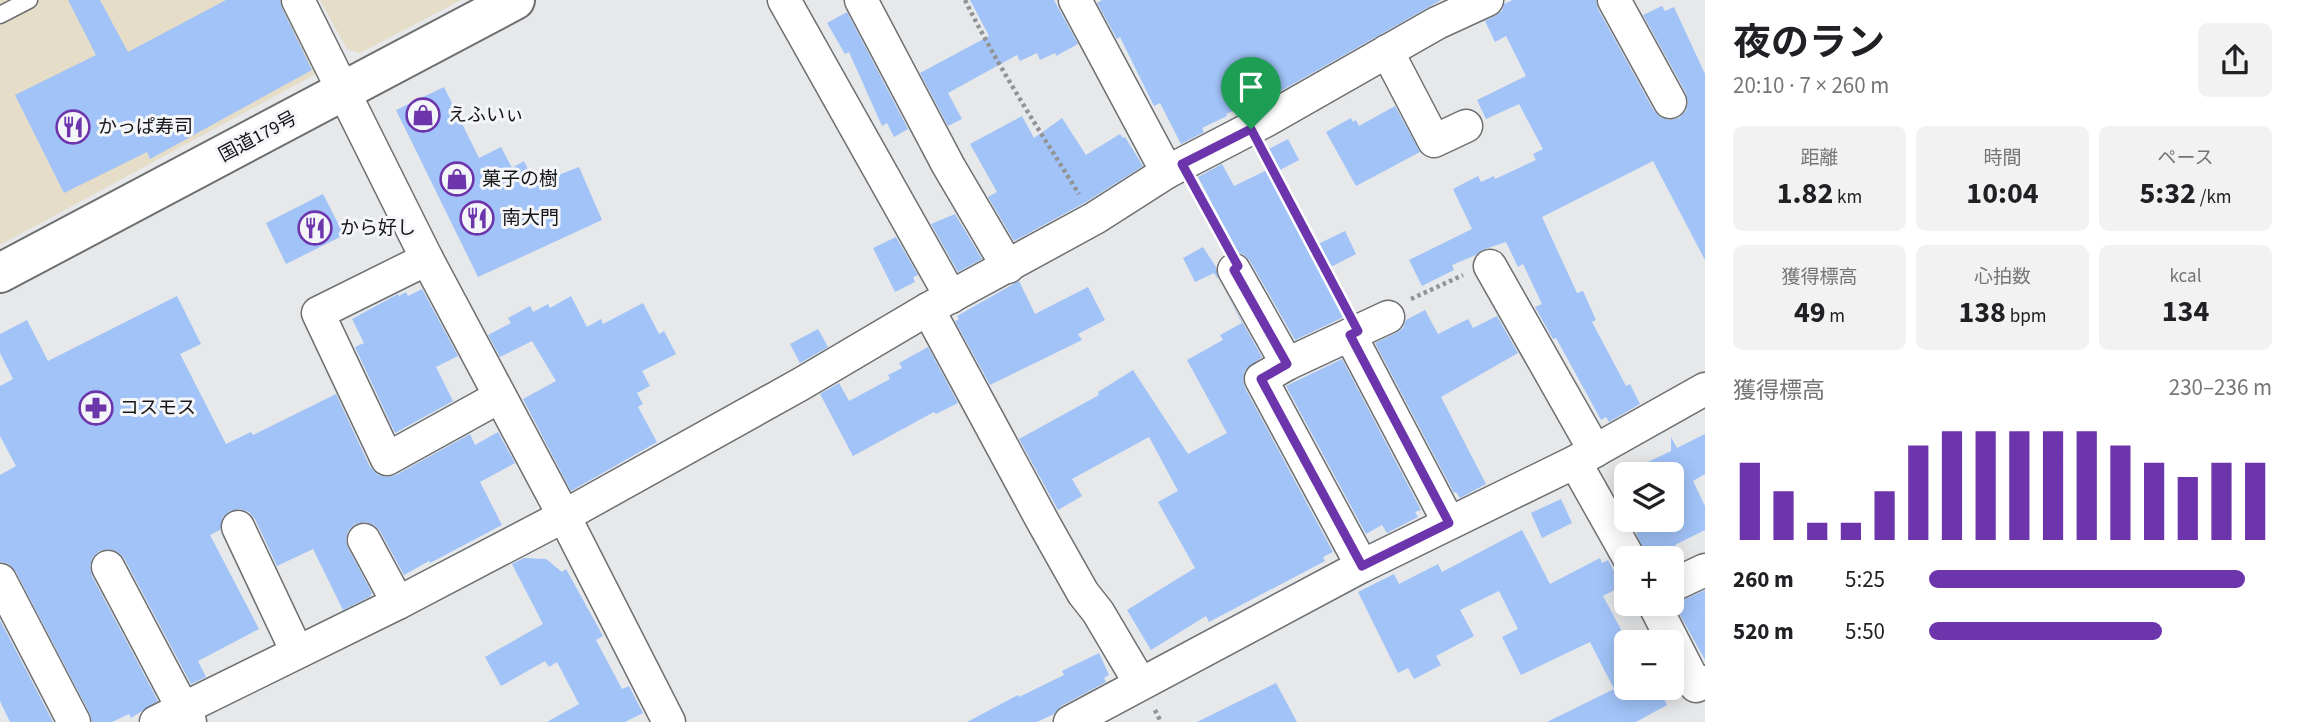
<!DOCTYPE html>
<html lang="ja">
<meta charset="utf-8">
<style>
:root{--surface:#fff;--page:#f2f2f2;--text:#202124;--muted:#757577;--accent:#6d35ac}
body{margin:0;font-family:"Source Sans 3","Noto Sans JP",sans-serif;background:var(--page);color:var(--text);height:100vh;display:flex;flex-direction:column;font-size:26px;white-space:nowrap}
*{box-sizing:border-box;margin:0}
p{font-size:23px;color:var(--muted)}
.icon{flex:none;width:38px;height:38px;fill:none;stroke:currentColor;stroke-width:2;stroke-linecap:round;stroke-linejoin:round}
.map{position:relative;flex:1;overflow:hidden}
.drawer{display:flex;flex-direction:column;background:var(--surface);width:595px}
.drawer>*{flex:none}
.tools{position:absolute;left:1614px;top:462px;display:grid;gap:14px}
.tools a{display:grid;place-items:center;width:70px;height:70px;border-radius:10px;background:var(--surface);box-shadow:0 4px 18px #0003;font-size:35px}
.pin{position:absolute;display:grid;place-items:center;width:60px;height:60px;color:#fff;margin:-72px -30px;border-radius:50% 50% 50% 0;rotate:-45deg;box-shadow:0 0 7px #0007}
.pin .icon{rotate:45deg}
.round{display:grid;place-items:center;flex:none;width:74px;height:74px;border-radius:10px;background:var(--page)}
.summary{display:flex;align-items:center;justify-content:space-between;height:119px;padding:0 28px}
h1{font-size:38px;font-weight:700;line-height:52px}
.figures{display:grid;grid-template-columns:repeat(3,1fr);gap:10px;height:119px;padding:7px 28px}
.figures div{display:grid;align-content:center;border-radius:10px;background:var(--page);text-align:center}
.figures b{font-size:30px;font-weight:700}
.figures small{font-size:19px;font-weight:400}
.figures p{font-size:19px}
.chart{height:196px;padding:14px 28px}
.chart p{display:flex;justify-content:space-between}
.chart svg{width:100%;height:126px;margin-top:7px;stroke:var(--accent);stroke-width:6}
ul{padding:0 28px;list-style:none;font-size:23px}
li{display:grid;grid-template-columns:112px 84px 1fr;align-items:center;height:52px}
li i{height:18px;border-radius:9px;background:var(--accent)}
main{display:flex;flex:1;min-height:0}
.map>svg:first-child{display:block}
.commercial{fill:#e6ddc8}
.building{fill:#a1c3f8}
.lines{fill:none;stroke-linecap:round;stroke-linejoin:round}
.lane-casing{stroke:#6d6f71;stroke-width:19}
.street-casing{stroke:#6d6f71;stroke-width:35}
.highway-casing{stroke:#6d6f71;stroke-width:42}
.path{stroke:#929394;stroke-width:4.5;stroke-dasharray:3.5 3.5;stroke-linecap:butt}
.lane{stroke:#fff;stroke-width:16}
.street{stroke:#fff;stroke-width:32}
.highway{stroke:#fff;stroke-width:38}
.route-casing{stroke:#fff;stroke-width:14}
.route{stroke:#6d35ac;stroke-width:9}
.labels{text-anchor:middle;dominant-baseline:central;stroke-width:6;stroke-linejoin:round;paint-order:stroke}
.poi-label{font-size:19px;fill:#161617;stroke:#f3f5f8;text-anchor:start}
.street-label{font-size:19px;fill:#161617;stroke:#f3f5f8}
</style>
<main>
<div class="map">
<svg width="1705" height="722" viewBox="0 0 1705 722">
<rect width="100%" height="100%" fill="#e6e8ea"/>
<g class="commercial">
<polygon points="0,0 288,0 325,69 0,245"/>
<polygon points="320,0 461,0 360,53 347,49"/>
</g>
<g class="building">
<polygon points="68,0 100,0 128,52 226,0 280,0 282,8 312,70 150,159 147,152 64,193 15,95 96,55"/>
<polygon points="970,0 1054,0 1078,44 1056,56 1055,53 1040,60 1037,53 1020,61 1017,55 948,93 962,119 948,126 920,73 989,36"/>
<polygon points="1102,0 1441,0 1270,97 1269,95 1226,114 1227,116 1202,128 1204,132 1181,144 1160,103 1154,106 1120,37 1117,39 1097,3"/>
<polygon points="1513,0 1596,0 1598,9 1654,111 1661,118 1670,120 1679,118 1686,111 1688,102 1686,93 1643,15 1662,6 1665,11 1674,7 1705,74 1705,260 1653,161 1542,217 1577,293 1583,291 1596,320 1592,322 1626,386 1630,384 1640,404 1609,422 1606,417 1601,420 1556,338 1553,339 1535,307 1542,304 1523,264 1518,267 1506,242 1482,250 1476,255 1452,265 1454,270 1422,286 1409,260 1472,229 1453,189 1478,176 1481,182 1494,176 1495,179 1536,160 1533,154 1543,149 1519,104 1486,119 1477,100 1526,76 1506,36 1495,42 1485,21 1495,16 1502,11 1504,4"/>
<polygon points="847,12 908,129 894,137 887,123 882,126 849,52 845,54 827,23"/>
<polygon points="444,87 479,158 501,147 512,168 524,161 535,184 579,167 602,220 478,277 396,110"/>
<polygon points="1395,106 1420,152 1356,186 1326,132 1351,118 1353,122 1356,120 1359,126"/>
<polygon points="1022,116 1034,138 1062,118 1086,155 1120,134 1123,138 1125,137 1143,166 1086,202 1014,241 988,197 997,192 970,144"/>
<polygon points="1288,139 1299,160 1280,170 1269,149"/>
<polygon points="1222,164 1234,186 1267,170 1308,249 1345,231 1356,254 1321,272 1344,317 1295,340 1250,261 1244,255 1238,252 1198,177"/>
<polygon points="323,194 344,235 286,264 266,223"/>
<polygon points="955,214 982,259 958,272 931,224"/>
<polygon points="896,237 918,275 913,277 915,282 895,292 873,248"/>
<polygon points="1203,247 1216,267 1218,279 1214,273 1195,282 1183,258"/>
<polygon points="1019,281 1035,314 1088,287 1105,320 1078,334 1082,340 990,385 955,321 959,319 957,316"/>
<polygon points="422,289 458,356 436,367 453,401 395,433 355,347 364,343 352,319 398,294 399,296 406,292 408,296"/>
<polygon points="1225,291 1262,357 1245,370 1243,379 1245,388 1333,552 1323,557 1325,561 1209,622 1206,616 1151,650 1127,610 1195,568 1158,502 1178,491 1149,437 1072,479 1082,496 1058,510 1019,439 1099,395 1098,392 1133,370 1188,454 1227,433 1187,360 1223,340 1220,335 1242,323"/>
<polygon points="177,296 201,344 180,354 226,444 251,432 253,435 336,394 370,467 378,475 387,477 396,475 470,434 475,445 498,432 515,463 480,482 502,525 430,563 429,561 404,575 380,531 374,525 365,522 355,524 348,531 346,540 348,548 372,593 371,596 343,610 313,549 277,566 255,519 249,512 240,509 230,511 223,517 220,530 210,535 259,629 198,661 206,677 191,684 124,558 118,552 109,549 99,551 92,558 90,566 92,576 158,701 131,718 129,714 112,722 92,722 90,714 16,572 9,564 0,562 0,475 16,466 0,436 0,386 13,379 0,353 0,334 27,320 48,361"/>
<polygon points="571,296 587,327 601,319 603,324 643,303 659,334 664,331 676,354 642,371 650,386 637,393 643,404 638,407 657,442 571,491 523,399 556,381 532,341 500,357 488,335 511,323 508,318 530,306 533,312 548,304 550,308"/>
<polygon points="1425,310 1438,334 1468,319 1473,328 1497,316 1518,353 1441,397 1486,484 1460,498 1456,492 1454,493 1375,343 1396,333 1403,328 1406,320"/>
<polygon points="818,329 828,347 800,363 790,344"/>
<polygon points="928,347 958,403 936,414 934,412 853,456 820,394 839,383 849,401 890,379 888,375 902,368 899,363"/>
<polygon points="1342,359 1421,510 1415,512 1418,517 1387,533 1382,525 1366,534 1286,386"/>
<polygon points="1705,434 1705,474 1693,481 1705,506 1705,530 1675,545 1677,548 1657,558 1647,558 1636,533 1664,520 1671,520 1671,474 1623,474 1671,451 1671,437 1677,448"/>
<polygon points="1561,499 1572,523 1542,538 1531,513"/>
<polygon points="1522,530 1550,584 1600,558 1602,563 1608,560 1622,586 1603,596 1626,639 1626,688 1658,688 1667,705 1636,722 1547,722 1614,689 1590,642 1521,675 1502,637 1518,629 1499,591 1460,610 1474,636 1436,656 1441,665 1414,679 1408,668 1398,673 1358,592 1394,574 1399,584 1438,564 1442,572"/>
<polygon points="524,558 546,559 562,572 566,569 603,636 596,640 622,689 629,686 643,713 625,722 547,722 579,704 557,662 549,667 545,661 501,686 485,657 543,624 512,564"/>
<polygon points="1705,590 1705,660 1674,604"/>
<polygon points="0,620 53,722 10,722 0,701"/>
<polygon points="1099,653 1109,675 1104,678 1106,682 1061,706 1054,714 1037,722 967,722 1018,695 1019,697 1064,675 1062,671"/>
<polygon points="1276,683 1297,722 1197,722"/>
</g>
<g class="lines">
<defs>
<polyline id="lane" points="0,15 29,0"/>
<g id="street">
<polyline points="298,0 427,259 564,516 669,722"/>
<polyline points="784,0 951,297"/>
<polyline points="861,0 948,165 1008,267"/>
<polyline points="1075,0 1167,172"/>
<polyline points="1614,0 1670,102"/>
<polyline points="1387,51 1434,141 1466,126"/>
<polyline points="427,259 318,313 387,459 499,397"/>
<polyline points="1490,266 1595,451"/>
<polyline points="1234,270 1287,364"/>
<polyline points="928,309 1043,522 1083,593 1098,612 1140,683"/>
<polyline points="1350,335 1449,523"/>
<polyline points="1575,462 1629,558"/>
<polyline points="238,527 297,652"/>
<polyline points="364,540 398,603"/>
<polyline points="1362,566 1261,379 1287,364 1388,317"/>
<polyline points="108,567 190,722"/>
<polyline points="0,580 74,722"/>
<polyline points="1671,586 1705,570"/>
<polyline points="1654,604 1696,686 1705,682"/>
<polyline points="156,722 398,603 564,516 801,384 928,309 1095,218 1167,172 1265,121 1437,23 1487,0"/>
<polyline points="1070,722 1362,566 1575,462 1705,389"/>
</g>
<polyline id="highway" points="0,273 515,0"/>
</defs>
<use href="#lane" class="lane-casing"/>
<use href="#street" class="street-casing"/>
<use href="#highway" class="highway-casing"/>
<g class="path">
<path d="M965,0C998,67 1039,130 1079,194"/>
<polyline points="1264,154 1346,307"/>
<polyline points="1196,189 1226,243"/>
<polyline points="1411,299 1463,275"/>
<polyline points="1155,710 1161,722"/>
</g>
<use href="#lane" class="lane"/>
<use href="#street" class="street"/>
<use href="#highway" class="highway"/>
</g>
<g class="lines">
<defs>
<polygon id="route" points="1251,129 1358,331 1350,335 1449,523 1362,566 1261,379 1287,364 1234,270 1238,266 1182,164"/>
</defs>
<use href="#route" class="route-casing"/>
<use href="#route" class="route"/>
</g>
<defs>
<symbol id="shop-ring" viewBox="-11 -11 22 22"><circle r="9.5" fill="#f3f5f8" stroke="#6d35ac" stroke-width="1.5"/><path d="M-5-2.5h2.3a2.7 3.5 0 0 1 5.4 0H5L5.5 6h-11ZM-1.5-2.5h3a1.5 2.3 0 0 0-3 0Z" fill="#6d35ac"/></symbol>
<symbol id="restaurant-ring" viewBox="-11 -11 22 22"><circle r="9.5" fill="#f3f5f8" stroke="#6d35ac" stroke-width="1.5"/><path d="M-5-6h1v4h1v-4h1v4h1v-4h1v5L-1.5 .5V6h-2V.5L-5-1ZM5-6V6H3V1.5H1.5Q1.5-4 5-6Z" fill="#6d35ac"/></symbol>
<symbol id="pharmacy-ring" viewBox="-11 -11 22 22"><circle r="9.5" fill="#f3f5f8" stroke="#6d35ac" stroke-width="1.5"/><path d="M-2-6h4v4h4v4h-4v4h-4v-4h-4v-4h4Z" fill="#6d35ac"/></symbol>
</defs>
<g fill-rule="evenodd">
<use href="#shop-ring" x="404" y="96" width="38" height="38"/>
<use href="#restaurant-ring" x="54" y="108" width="38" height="38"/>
<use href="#shop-ring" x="438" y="160" width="38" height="38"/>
<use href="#restaurant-ring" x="458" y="199" width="38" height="38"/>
<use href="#restaurant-ring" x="296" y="209" width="38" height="38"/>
<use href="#pharmacy-ring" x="77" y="389" width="38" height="38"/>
</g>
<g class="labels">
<g class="poi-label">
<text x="448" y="115">えふいぃ</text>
<text x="98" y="127">かっぱ寿司</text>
<text x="482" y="179">菓子の樹</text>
<text x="502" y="218">南大門</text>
<text x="340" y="228">から好し</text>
<text x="120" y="408">コスモス</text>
</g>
<g class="street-label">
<text transform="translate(258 137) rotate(-28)">国道179号</text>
</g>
</g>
</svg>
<div class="tools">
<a><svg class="icon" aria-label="layers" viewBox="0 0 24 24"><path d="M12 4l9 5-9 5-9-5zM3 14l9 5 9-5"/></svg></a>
<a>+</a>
<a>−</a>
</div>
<div class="pin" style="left:1251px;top:129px;background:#1e9e55"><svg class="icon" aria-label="arrive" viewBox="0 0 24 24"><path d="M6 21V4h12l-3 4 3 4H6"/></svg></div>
</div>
<section class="drawer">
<div class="summary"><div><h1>夜のラン</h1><p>20:10 · 7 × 260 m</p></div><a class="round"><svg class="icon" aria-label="share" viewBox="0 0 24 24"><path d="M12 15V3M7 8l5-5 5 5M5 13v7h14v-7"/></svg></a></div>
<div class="figures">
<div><p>距離</p><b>1.82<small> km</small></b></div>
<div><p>時間</p><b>10:04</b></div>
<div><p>ペース</p><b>5:32<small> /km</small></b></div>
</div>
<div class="figures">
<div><p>獲得標高</p><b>49<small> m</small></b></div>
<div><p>心拍数</p><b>138<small> bpm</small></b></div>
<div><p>kcal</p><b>134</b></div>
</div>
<div class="chart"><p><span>獲得標高</span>230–236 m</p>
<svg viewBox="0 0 160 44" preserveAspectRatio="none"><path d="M5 44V17M15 44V27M25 44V38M35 44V38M45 44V27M55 44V11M65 44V6M75 44V6M85 44V6M95 44V6M105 44V6M115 44V11M125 44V17M135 44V22M145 44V17M155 44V17"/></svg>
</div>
<ul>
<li><b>260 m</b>5:25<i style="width:92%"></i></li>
<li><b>520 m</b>5:50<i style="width:68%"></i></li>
</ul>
</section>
</main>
